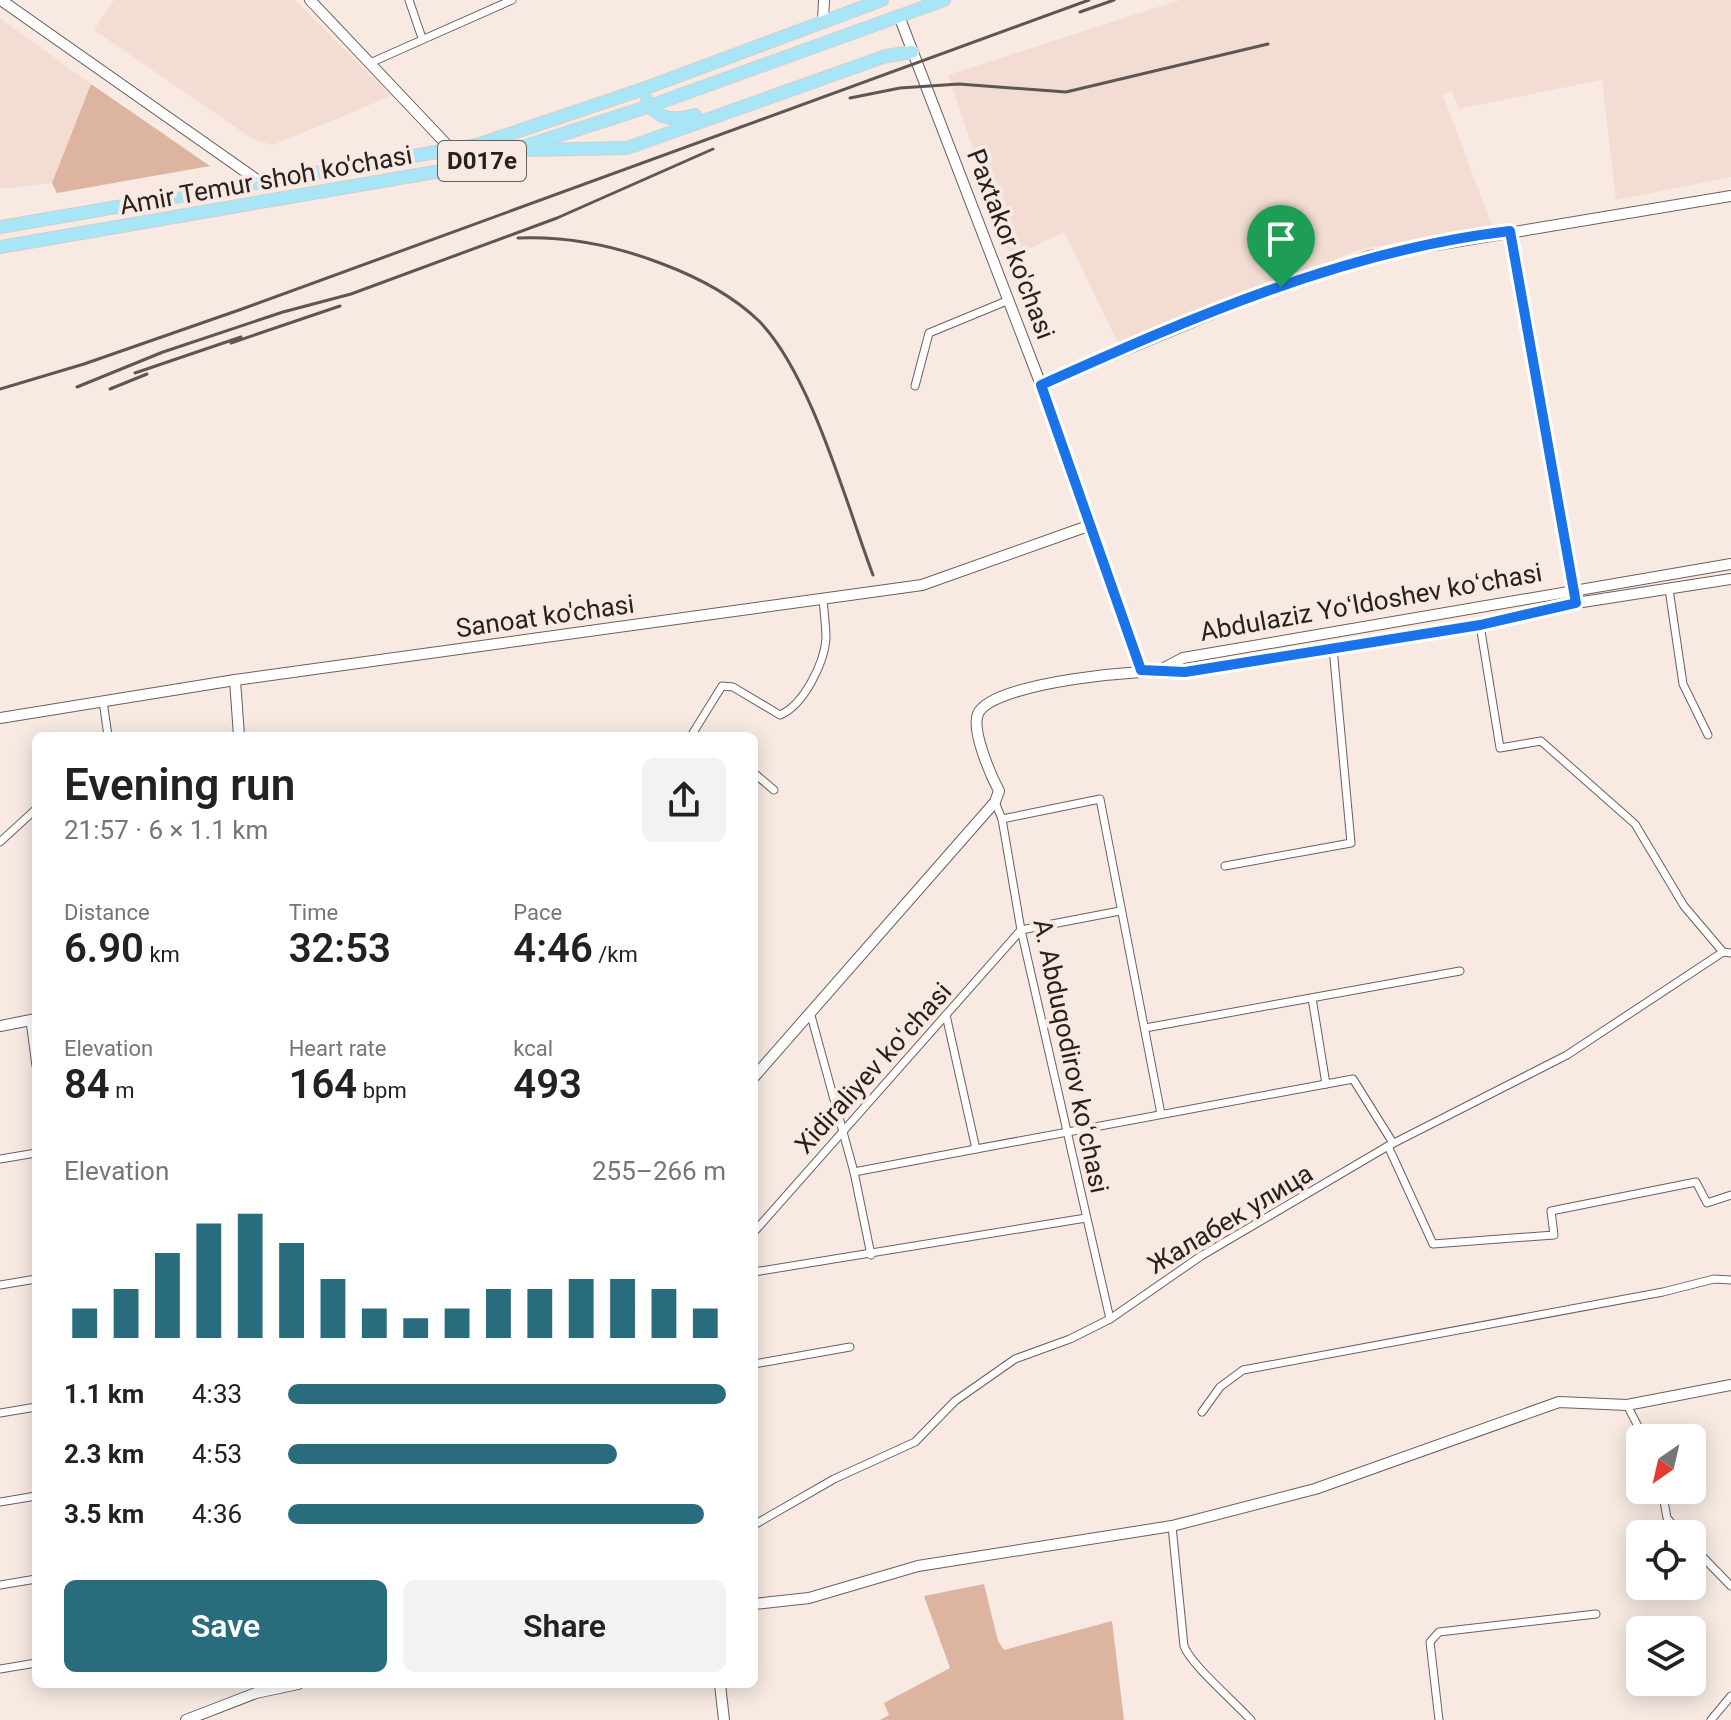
<!DOCTYPE html>
<meta charset="utf-8">
<style>
:root{--surface:#fff;--page:#f2f2f2;--text:#222;--muted:#767676;--accent:#296c7e}
body{margin:0;font-family:Roboto,sans-serif;background:var(--page);color:var(--text);height:100vh;display:flex;flex-direction:column;font-size:30px;white-space:nowrap}
*{box-sizing:border-box;margin:0}
p{font-size:26px;color:var(--muted)}
.icon{flex:none;width:44px;height:44px;fill:none;stroke:currentColor;stroke-width:2;stroke-linecap:round;stroke-linejoin:round}
.map{position:relative;flex:1;overflow:hidden}
.details{position:absolute;left:32px;top:732px;width:726px;height:956px;display:flex;flex-direction:column;background:var(--surface);border-radius:12px;box-shadow:0 4px 20px #0003}
.details>*{flex:none}
.needle{width:52px;rotate:214deg}
.tools{position:absolute;left:1626px;top:1424px;display:grid;gap:16px}
.tools a{display:grid;place-items:center;width:80px;height:80px;border-radius:12px;background:var(--surface);box-shadow:0 4px 20px #0003;font-size:40px}
.pin{position:absolute;display:grid;place-items:center;width:68px;height:68px;color:#fff;margin:-82px -34px;border-radius:50% 50% 50% 0;rotate:-45deg;box-shadow:0 0 8px #0007}
.pin .icon{rotate:45deg}
.round{display:grid;place-items:center;flex:none;width:84px;height:84px;border-radius:12px;background:var(--page)}
.overview{display:flex;align-items:center;justify-content:space-between;height:136px;padding:0 32px}
h1{font-size:44px;font-weight:600;line-height:60px}
.figures{display:grid;grid-template-columns:repeat(3,1fr);gap:12px;height:136px;padding:8px 32px}
.figures div{display:grid;align-content:center}
.figures b{font-size:40px;font-weight:600}
.figures small{font-size:22px;font-weight:400}
.figures p{font-size:22px}
.chart{height:224px;padding:16px 32px}
.chart p{display:flex;justify-content:space-between}
.chart svg{width:100%;height:144px;margin-top:8px;stroke:var(--accent);stroke-width:6}
.cta{display:flex;gap:16px;margin-top:auto;padding:16px 32px}
.cta a{flex:1;height:92px;border-radius:12px;background:var(--accent);color:#fff;font-size:32px;font-weight:600;line-height:92px;text-align:center}
.cta a+a{background:var(--page);color:var(--text)}
ul{padding:0 32px;list-style:none;font-size:26px}
li{display:grid;grid-template-columns:128px 96px 1fr;align-items:center;height:60px}
li i{height:20px;border-radius:10px;background:var(--accent)}
.map>svg:first-child{display:block}
.built{fill:#f3ddd2}
.green{fill:#ddb49f}
.lines{fill:none;stroke-linecap:round;stroke-linejoin:round}
.street-casing{stroke:#6c605a;stroke-width:9}
.secondary-casing{stroke:#6c605a;stroke-width:12}
.primary-casing{stroke:#cfcece;stroke-width:14}
.street{stroke:#fff;stroke-width:7}
.secondary{stroke:#fff;stroke-width:10}
.primary{stroke:#a8e6f7;stroke-width:12}
.rail{stroke:#5e5652;stroke-width:3}
.route-casing{stroke:#fff;stroke-width:16}
.route{stroke:#1a73e8;stroke-width:10}
.labels{text-anchor:middle;dominant-baseline:central;stroke-width:8;stroke-linejoin:round;paint-order:stroke}
.shield{fill:#f8eae3;stroke:#665e5a;stroke-width:2}
.shield-label{font-size:24px;font-weight:bold;fill:#27221f}
.street-label{font-size:26px;fill:#27221f;stroke:#f8eae3}
</style>
<div class="map">
<svg width="1731" height="1720" viewBox="0 0 1731 1720">
<rect width="100%" height="100%" fill="#f8eae3"/>
<g class="built">
<polygon points="114,0 295,0 391,96 273,145 254,140 94,30"/>
<polygon points="1180,0 1731,0 1731,177 1616,200 1602,80 1459,109 1451,90 1443,95 1492,226 1362,249 1118,343 1064,232 1010,258 948,75"/>
<polygon points="0,18 91,84 52,183 0,189"/>
</g>
<g class="green">
<polygon points="91,84 210,166 57,193 52,183"/>
<polygon points="984,1584 998,1641 1004,1650 1112,1621 1124,1720 880,1720 889,1715 884,1703 950,1668 924,1596"/>
</g>
<g class="lines">
<defs>
<g id="street">
<polyline points="409,0 422,38"/>
<polyline points="370,63 512,0"/>
<polyline points="1510,231 1576,603"/>
<polyline points="915,386 929,333 1009,300"/>
<polyline points="1669,589 1683,684 1708,735"/>
<polyline points="1480,625 1500,748 1541,741 1635,824 1684,906 1723,952"/>
<polyline points="103,701 108,736"/>
<path d="M691,736L722,686L733,687L780,715C804,705 824,663 826,639C826,626 824,612 823,599"/>
<polyline points="754,773 774,790"/>
<polyline points="995,802 1002,819 1021,930 1110,1319"/>
<polyline points="1002,819 1100,799 1161,1114"/>
<polyline points="0,842 36,809"/>
<polyline points="1225,866 1351,843 1333,648"/>
<polyline points="1312,998 1326,1084"/>
<polyline points="810,1012 854,1172 871,1255"/>
<polyline points="30,1021 36,1066"/>
<polyline points="1145,1028 1460,971"/>
<polyline points="1388,1146 1433,1244 1554,1235 1551,1211 1696,1182 1707,1203 1731,1195"/>
<polyline points="976,1149 1353,1079 1393,1143"/>
<polyline points="0,1159 36,1153"/>
<polyline points="854,1172 976,1149 946,1015"/>
<polyline points="754,1232 1021,930 1120,911"/>
<polyline points="754,1272 1086,1218"/>
<polyline points="0,1285 36,1279"/>
<polyline points="754,1364 850,1347"/>
<polyline points="1627,1405 1644,1438"/>
<polyline points="1202,1412 1220,1387 1243,1370 1663,1292 1714,1279 1731,1280"/>
<polyline points="0,1413 36,1407"/>
<polyline points="1662,1490 1667,1518 1681,1534"/>
<polyline points="0,1502 36,1496"/>
<polyline points="754,1525 834,1479 915,1442 955,1401 1015,1359 1070,1339 1110,1319 1201,1256 1388,1146 1567,1055 1723,952 1731,953"/>
<path d="M1172,1526L1184,1646C1191,1665 1234,1701 1251,1720"/>
<polyline points="1692,1546 1731,1586"/>
<polyline points="0,1585 36,1579"/>
<polyline points="0,1669 36,1663"/>
<polyline points="1439,1720 1430,1642 1439,1632 1596,1614"/>
<polyline points="1711,1720 1731,1696"/>
</g>
<g id="secondary">
<polyline points="1,0 260,182"/>
<polyline points="310,0 451,149"/>
<polyline points="899,16 1041,385 1141,670"/>
<polyline points="823,21 824,0"/>
<polyline points="1041,385 1243,301 1370,256 1731,196"/>
<polyline points="1164,668 1183,658 1731,564"/>
<polyline points="235,680 239,736"/>
<polyline points="0,718 235,680 922,585 1088,526"/>
<polyline points="0,1026 36,1019"/>
<path d="M754,1077L995,802L999,791C991,776 971,730 978,714C990,682 1153,667 1185,672L1480,625L1576,603L1731,579"/>
<polyline points="754,1604 809,1598 918,1566 1172,1526 1315,1489 1559,1402 1627,1405 1731,1385"/>
<polyline points="720,1684 724,1720"/>
<polyline points="186,1720 256,1693 298,1684"/>
</g>
<g id="primary">
<path d="M647,100C656,120 676,121 695,115"/>
<polyline points="528,150 627,148 886,56 912,52"/>
<polyline points="0,227 477,145 643,89 882,0"/>
<polyline points="0,247 458,168 650,106 944,0"/>
</g>
</defs>
<use href="#street" class="street-casing"/>
<use href="#secondary" class="secondary-casing"/>
<use href="#primary" class="primary-casing"/>
<use href="#street" class="street"/>
<use href="#secondary" class="secondary"/>
<use href="#primary" class="primary"/>
<g class="rail">
<polyline points="1080,12 1114,0"/>
<polyline points="850,98 900,88 959,84 1066,92 1268,44"/>
<path d="M518,238C568,236 613,245 660,263C695,276 732,295 759,321C811,374 846,503 873,575"/>
<polyline points="231,343 340,306"/>
<polyline points="135,373 241,337"/>
<polyline points="77,387 163,352 283,312 351,294 557,218 713,149"/>
<polyline points="0,389 84,364 242,309 1089,0"/>
<polyline points="110,389 147,374"/>
</g>
</g>
<g class="lines">
<defs>
<path id="route" d="M1510,231L1576,603L1480,625L1185,672L1141,670L1041,385C1190,318 1346,250 1510,231Z"/>
</defs>
<use href="#route" class="route-casing"/>
<use href="#route" class="route"/>
</g>
<g class="labels">
<rect class="shield" x="438" y="141" width="88" height="40" rx="6"/>
<g class="shield-label">
<text x="482" y="161">D017e</text>
</g>
<g class="street-label">
<text transform="translate(266 180) rotate(-10)">Amir Temur shoh ko'chasi</text>
<text transform="translate(1011 244) rotate(69)">Paxtakor ko'chasi</text>
<text transform="translate(1371 602) rotate(-10)">Abdulaziz Yoʻldoshev koʻchasi</text>
<text transform="translate(545 616) rotate(-8)">Sanoat ko'chasi</text>
<text transform="translate(1071 1056) rotate(78)">A. Abduqodirov koʻchasi</text>
<text transform="translate(873 1068) rotate(-48)">Xidiraliyev koʻchasi</text>
<text transform="translate(1230 1219) rotate(-31)">Жалабек улица</text>
</g>
</g>
</svg>
<div class="tools">
<a><svg class="needle" viewBox="-14 -14 28 28"><path d="M0-13l5 13h-10z" fill="#e53935"/><path d="M0 13l5-13h-10z" fill="#767676"/></svg></a>
<a><svg class="icon" aria-label="locate" viewBox="0 0 24 24"><circle cx="12" cy="12" r="6"/><path d="M12 2v4M12 18v4M2 12h4M18 12h4"/></svg></a>
<a><svg class="icon" aria-label="layers" viewBox="0 0 24 24"><path d="M12 4l9 5-9 5-9-5zM3 14l9 5 9-5"/></svg></a>
</div>
<div class="pin" style="left:1281px;top:287px;background:#1e9e55"><svg class="icon" aria-label="arrive" viewBox="0 0 24 24"><path d="M6 21V4h12l-3 4 3 4H6"/></svg></div>
<section class="details">
<div class="overview"><div><h1>Evening run</h1><p>21:57 · 6 × 1.1 km</p></div><a class="round"><svg class="icon" aria-label="share" viewBox="0 0 24 24"><path d="M12 15V3M7 8l5-5 5 5M5 13v7h14v-7"/></svg></a></div>
<div class="figures">
<div><p>Distance</p><b>6.90<small> km</small></b></div>
<div><p>Time</p><b>32:53</b></div>
<div><p>Pace</p><b>4:46<small> /km</small></b></div>
</div>
<div class="figures">
<div><p>Elevation</p><b>84<small> m</small></b></div>
<div><p>Heart rate</p><b>164<small> bpm</small></b></div>
<div><p>kcal</p><b>493</b></div>
</div>
<div class="chart"><p><span>Elevation</span>255–266 m</p>
<svg viewBox="0 0 160 44" preserveAspectRatio="none"><path d="M5 44V35M15 44V29M25 44V18M35 44V9M45 44V6M55 44V15M65 44V26M75 44V35M85 44V38M95 44V35M105 44V29M115 44V29M125 44V26M135 44V26M145 44V29M155 44V35"/></svg>
</div>
<ul>
<li><b>1.1 km</b>4:33<i style="width:100%"></i></li>
<li><b>2.3 km</b>4:53<i style="width:75%"></i></li>
<li><b>3.5 km</b>4:36<i style="width:95%"></i></li>
</ul>
<div class="cta"><a>Save</a><a>Share</a></div>
</section>
</div>
